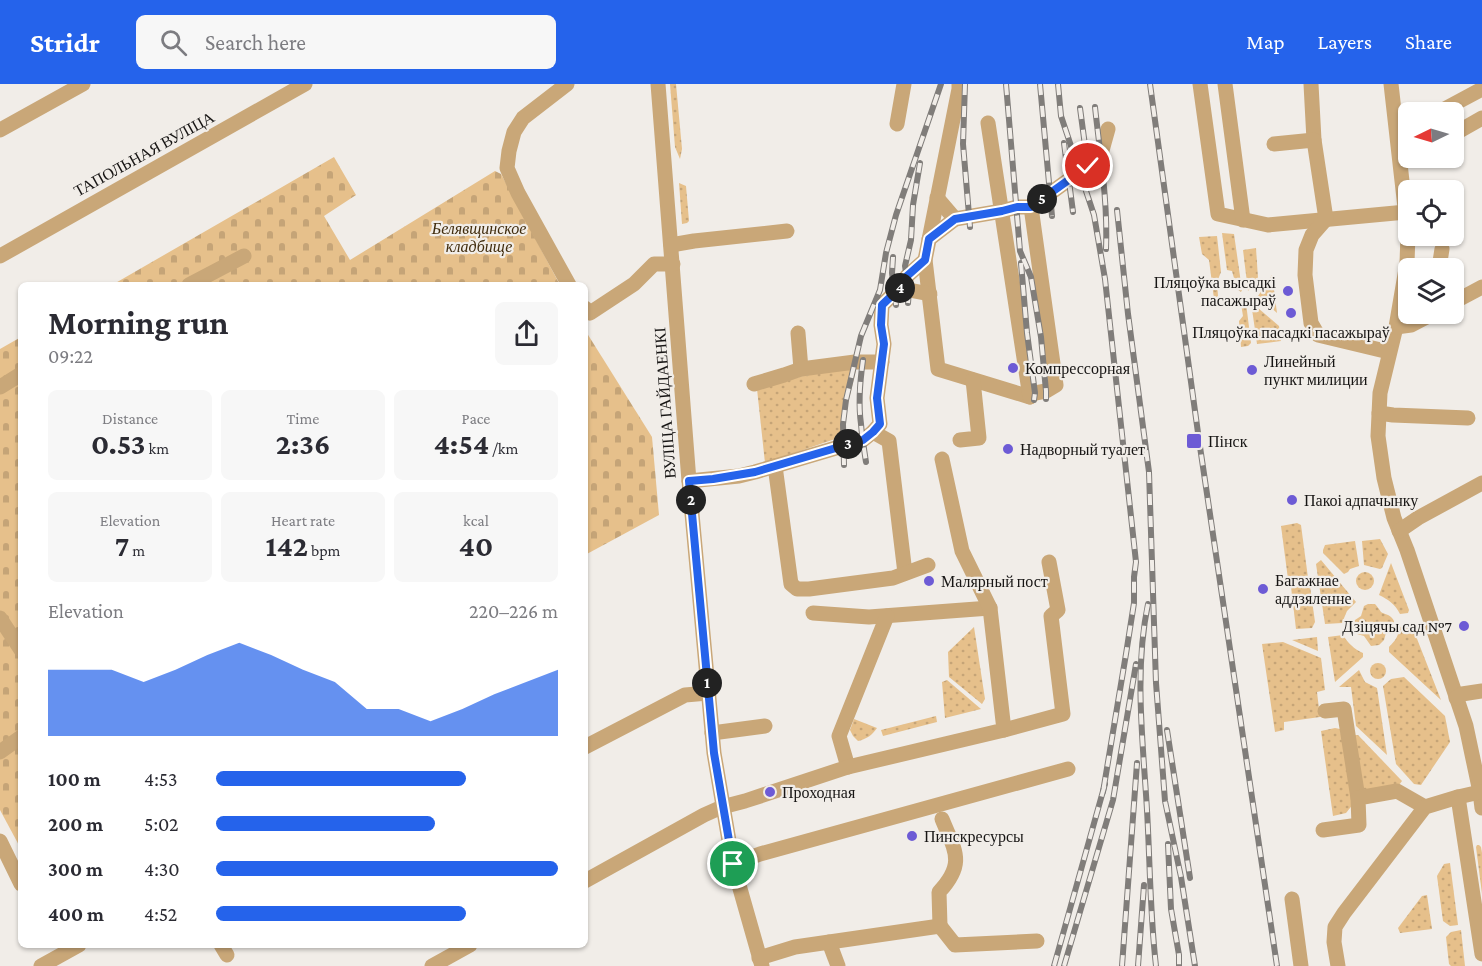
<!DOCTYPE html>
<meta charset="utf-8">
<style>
:root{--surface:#fff;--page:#f7f7f7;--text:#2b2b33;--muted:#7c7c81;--accent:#2563eb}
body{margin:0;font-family:"Crimson Pro",serif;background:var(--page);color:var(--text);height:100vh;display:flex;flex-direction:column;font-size:22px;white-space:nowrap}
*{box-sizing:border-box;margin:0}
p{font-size:20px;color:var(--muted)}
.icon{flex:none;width:33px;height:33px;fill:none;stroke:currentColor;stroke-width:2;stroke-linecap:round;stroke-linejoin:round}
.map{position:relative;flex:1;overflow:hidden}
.details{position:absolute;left:18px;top:198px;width:570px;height:666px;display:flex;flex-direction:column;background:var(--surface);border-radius:9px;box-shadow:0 2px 4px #0004}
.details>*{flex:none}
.needle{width:39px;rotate:265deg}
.buttons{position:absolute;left:1398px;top:18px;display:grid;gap:12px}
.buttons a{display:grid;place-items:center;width:66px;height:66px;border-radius:9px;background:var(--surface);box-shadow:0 2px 4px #0004;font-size:30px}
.pin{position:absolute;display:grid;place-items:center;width:51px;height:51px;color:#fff;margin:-26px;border:3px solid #fff;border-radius:50%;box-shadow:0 2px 6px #0007}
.km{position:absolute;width:30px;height:30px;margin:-15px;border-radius:50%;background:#222;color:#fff;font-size:16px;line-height:30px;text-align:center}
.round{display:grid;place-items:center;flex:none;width:63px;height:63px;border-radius:9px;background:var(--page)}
.headline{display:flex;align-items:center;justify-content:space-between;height:102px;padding:0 30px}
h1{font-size:33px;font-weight:700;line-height:45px}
.stats{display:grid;grid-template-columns:repeat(3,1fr);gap:9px;height:102px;padding:6px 30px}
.stats div{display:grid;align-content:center;border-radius:9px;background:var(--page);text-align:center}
.stats b{font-size:30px;font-weight:700}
.stats small{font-size:16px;font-weight:400}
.stats p{font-size:16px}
.chart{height:168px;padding:12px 30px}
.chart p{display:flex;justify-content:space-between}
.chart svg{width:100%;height:108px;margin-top:6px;fill:var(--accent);opacity:.7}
ul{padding:0 30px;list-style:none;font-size:20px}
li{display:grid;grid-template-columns:96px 72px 1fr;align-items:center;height:45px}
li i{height:15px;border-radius:8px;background:var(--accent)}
header{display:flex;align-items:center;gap:36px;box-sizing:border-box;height:84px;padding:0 30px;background:var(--accent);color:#fff}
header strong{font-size:28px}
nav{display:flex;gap:33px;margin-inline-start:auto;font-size:21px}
.search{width:420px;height:54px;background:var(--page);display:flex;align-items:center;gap:15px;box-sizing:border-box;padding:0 21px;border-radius:9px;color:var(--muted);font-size:22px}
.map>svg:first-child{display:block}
.green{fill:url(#green-dots)}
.cemetery{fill:url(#cemetery-stones)}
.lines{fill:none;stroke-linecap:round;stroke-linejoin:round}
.minor{stroke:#c9a778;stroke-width:15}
.rail-casing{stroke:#807d7a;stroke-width:6}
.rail{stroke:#f1ede8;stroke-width:4;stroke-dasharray:11;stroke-linecap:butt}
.route-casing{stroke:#fff;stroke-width:12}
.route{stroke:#2563eb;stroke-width:8}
.poi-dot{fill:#6d5bd5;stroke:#f1ede8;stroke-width:2}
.labels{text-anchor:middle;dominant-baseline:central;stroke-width:4.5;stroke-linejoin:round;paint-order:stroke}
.street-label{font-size:16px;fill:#171514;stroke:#f1ede8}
.park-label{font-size:16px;font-style:italic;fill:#402c0d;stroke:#f1ede8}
.poi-label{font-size:16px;fill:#171514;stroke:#f1ede8;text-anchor:start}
</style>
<header>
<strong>Stridr</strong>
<div class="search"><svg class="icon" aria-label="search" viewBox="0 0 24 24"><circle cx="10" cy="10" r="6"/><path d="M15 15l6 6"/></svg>Search here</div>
<nav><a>Map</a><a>Layers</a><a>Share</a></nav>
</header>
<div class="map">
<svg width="1482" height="882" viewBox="0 0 1482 882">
<defs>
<pattern id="green-dots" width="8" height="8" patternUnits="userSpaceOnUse" patternTransform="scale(1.5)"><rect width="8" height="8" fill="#e6c08b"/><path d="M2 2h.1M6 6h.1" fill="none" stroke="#c5a477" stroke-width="1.8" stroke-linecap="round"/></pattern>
<pattern id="cemetery-stones" width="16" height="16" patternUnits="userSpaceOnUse" patternTransform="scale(1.5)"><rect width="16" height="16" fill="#e6c08b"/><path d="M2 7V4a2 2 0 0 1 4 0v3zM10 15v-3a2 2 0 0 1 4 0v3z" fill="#c5a477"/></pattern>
</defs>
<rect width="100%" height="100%" fill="#f1ede8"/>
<g class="green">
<polygon points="670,0 676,0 682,65 680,75 675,63"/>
<polygon points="679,99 686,102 689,137 687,139 682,140"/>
<polygon points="1222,149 1234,150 1242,206 1241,208 1237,205 1232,187 1227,186"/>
<polygon points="1217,152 1221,188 1217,198 1218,212 1214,215 1209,176 1202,170 1199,153"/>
<polygon points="1256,164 1258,194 1248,207 1243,166"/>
<polygon points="1272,191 1277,229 1258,212"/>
<polygon points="1251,218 1279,242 1281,257 1257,260"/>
<polygon points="1246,219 1251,259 1248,262 1241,263 1239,237 1243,232 1241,220"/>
<polygon points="852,284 856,286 841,348 838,354 765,379 757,305 803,292"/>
<polygon points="1297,439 1301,441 1308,494 1307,496 1291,497 1288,495 1281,442"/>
<polygon points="1380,455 1388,470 1382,484 1380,485 1364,481 1362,457"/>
<polygon points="1355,457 1359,482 1350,485 1348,488 1344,490 1323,469 1323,466 1325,461"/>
<polygon points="1321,476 1356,518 1347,527 1342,539 1325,540 1316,480"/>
<path d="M1391,479L1409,526L1408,529L1400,530C1395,520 1389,516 1379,511Z"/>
<circle cx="1365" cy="497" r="9"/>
<polygon points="1308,501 1310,502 1315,538 1312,544 1296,545 1291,503"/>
<path d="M1368,520H1375C1377,522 1379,525 1381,528C1384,530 1388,530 1391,533C1398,539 1392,546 1386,549L1384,556L1379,561L1371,562L1364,552L1357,550L1352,543V538L1361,532L1364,522Z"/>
<path d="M1412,542L1441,616L1389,568V563C1395,557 1399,552 1399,543Z"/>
<polygon points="974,543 985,615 982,620 949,593 948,568"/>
<path d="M1343,551C1348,559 1354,565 1363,569V573L1335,598L1328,553Z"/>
<polygon points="1317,553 1318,567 1292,556"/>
<polygon points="1283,558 1321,574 1325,606 1317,608 1320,633 1284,638 1284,646 1275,648 1262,560"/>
<circle cx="1378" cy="587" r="8"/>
<polygon points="1359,586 1365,598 1377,604 1387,671 1356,642 1351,603 1339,603"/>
<polygon points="1404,593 1445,632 1450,658 1421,701 1414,700 1396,680 1383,602 1391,595"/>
<polygon points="947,596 981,625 945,634 942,598"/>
<polygon points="936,632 937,638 883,652 881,646"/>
<path d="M854,635L877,644C872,651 867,655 858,657L853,652L850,646Z"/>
<polygon points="1335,644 1340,645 1354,719 1346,729 1333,732 1321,647"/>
<polygon points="1352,651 1358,651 1402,697 1399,701 1362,706"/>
<polygon points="1477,761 1479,761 1481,763 1482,769 1482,810 1476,763"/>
<polygon points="1450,779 1458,841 1450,842 1443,837 1437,792 1444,780"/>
<polygon points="1427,811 1432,845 1400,849 1398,844 1422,812"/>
<polygon points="1461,846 1465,882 1451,882 1449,880 1446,853 1451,848"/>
</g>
<g class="cemetery">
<polygon points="334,73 356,111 324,132 350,176 495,87 501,90 560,201 112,201"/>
<polygon points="585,246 652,353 659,431 585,471"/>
<polygon points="21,253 21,765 0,726 0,265"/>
</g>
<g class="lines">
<g class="minor">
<polyline points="567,0 523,34 514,48 509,67 507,84 518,109 569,201"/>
<polyline points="658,0 689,397 714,669 733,780 762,882"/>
<polyline points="959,0 959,5 925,176 938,285 1030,313 1035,309 1046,307 1056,301 1031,123"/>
<polyline points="1200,0 1218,130 1268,141 1406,128"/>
<polyline points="1225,0 1243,136"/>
<polyline points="1311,0 1314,56"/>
<polyline points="1391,0 1408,150 1407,179 1396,243 1380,309 1378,352 1384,394 1394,434 1407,466 1466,642 1480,708 1482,724"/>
<polyline points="1439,28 1482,5"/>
<polyline points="988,39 1030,313"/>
<polyline points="897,40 904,0"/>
<polyline points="0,46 83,0"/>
<polyline points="1454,50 1482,34"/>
<polyline points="1274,60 1314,56 1326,135 1312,151 1306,166 1305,191 1311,239 1318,251 1389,268"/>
<polyline points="955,135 1002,127 1017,123 1031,123 1088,82 1101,70 1108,45"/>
<polyline points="929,155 955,135 937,114"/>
<polyline points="671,161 694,157 787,147"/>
<polyline points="0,172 305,0"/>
<polyline points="1439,184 1442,165"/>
<polyline points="905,199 909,206 930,210"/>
<polyline points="189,201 244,172"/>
<polyline points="1454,218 1482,203"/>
<polyline points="585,224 590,229 634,200 654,180 673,180"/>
<polyline points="1396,243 1411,241 1432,230"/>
<polyline points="798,249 801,285"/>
<polyline points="754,300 784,291 801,285 855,278 882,278"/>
<polyline points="0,303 21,290"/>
<polyline points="1379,329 1393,331 1468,334"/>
<polyline points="873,348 889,357 905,489"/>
<polyline points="960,356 979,354 973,296"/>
<polyline points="775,382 791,500 797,505 809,505 893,494 928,481"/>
<polyline points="689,397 739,392 755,388 863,356 873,348 880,340 877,314 884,260 881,241 882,221 905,199 907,192 925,176"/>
<polyline points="1399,447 1418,434 1482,399"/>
<polyline points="813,529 869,533 990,524"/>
<polyline points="0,534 21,566"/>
<polyline points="1456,614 1462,610 1482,607"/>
<polyline points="1325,627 1344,625 1358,714"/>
<polyline points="1004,646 1063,630 1051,532 1058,526 1049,478"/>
<polyline points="712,649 765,642"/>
<polyline points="585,663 685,611 708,609"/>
<polyline points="0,668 21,653"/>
<polyline points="848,683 839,652 887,532"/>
<polyline points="1458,713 1482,870"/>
<polyline points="1323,746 1359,741 1358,714 1397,707 1425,723"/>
<polyline points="0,757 21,800"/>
<polyline points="733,780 760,770 1068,685"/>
<polyline points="585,797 704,731 722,723 745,717 848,683 1004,646 990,524 962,467 942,375"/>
<polyline points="1292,815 1301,882"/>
<path d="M940,842L939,808C966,779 955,767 942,735"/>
<polyline points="829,858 838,882"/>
<polyline points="221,861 227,871"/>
<polyline points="759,874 795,863 940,842 955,861 1037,857"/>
<polyline points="41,882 79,861"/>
<polyline points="432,882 470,861"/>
<polyline points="1338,882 1334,858 1335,843 1344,829 1425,723 1458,713 1480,708"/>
</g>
<defs>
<g id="rail">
<polyline points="965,0 963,60 970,143"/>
<polyline points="1006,0 1020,167 1031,193 1041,253 1046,307 1046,315"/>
<polyline points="1040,0 1052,132"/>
<polyline points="1058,0 1061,32 1094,131 1105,195 1136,478 1134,493 1134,519 1126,570 1103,708"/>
<polyline points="1150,0 1199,356 1277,882"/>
<path d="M1095,23C1100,70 1108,118 1106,165"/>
<polyline points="1080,24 1090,99"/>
<polyline points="1064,59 1073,128"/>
<polyline points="1117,126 1128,230 1149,388 1156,599 1165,717 1181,793 1195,882"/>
<polyline points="893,173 892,189 896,221"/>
<polyline points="1021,179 1027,249 1035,309 1034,316"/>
<polyline points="908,219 909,206 905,182 911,156 913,121 920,79"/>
<path d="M863,276C860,297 858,319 861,340C862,353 864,365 866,378"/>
<polyline points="844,381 843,340 846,316 861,252 880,206 886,169 896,131 941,0"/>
<path d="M1148,520C1134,587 1143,658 1147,726C1150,778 1150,830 1156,882"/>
<polyline points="1167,646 1190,794"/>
<polyline points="1168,760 1171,825 1179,871 1179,882"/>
<polyline points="1054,882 1105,700"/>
<polyline points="1064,882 1113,716 1136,580"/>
<polyline points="1122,882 1137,679"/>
<polyline points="1138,882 1144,801"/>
</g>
</defs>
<use href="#rail" class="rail-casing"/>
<use href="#rail" class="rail"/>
</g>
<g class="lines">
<defs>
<polyline id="route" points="733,780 714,669 689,397 713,395 755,388 863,356 873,348 880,340 877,314 884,260 881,241 882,221 905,199 907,192 925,176 929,155 955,135 1002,127 1017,123 1031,123 1088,82"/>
</defs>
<use href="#route" class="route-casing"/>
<use href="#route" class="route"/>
</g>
<g class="poi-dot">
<circle cx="1288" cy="207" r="6"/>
<circle cx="1291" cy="229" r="6"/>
<circle cx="1013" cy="284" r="6"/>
<circle cx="1252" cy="286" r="6"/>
<rect x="1186" y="349" width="16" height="16" rx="3"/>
<circle cx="1008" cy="365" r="6"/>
<circle cx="1292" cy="416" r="6"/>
<circle cx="929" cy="497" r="6"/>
<circle cx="1263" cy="505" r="6"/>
<circle cx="1464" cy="542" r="6"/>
<circle cx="770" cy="708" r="6"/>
<circle cx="912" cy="752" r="6"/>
</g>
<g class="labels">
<g class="street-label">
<text transform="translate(144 70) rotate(-29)">ТАПОЛЬНАЯ ВУЛІЦА</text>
<text transform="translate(665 319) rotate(-94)">ВУЛІЦА ГАЙДАЕНКІ</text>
</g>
<g class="park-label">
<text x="479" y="144">Белявщинское<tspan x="479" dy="18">кладбище</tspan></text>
</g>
<g class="poi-label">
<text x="1276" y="198" text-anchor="end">Пляцоўка высадкі<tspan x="1276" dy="18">пасажыраў</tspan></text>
<text x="1291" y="248" text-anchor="middle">Пляцоўка пасадкі пасажыраў</text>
<text x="1264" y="277">Линейный<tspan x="1264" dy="18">пункт милиции</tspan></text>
<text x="1025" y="284">Компрессорная</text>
<text x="1208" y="357">Пінск</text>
<text x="1020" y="365">Надворный туалет</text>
<text x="1304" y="416">Пакоі адпачынку</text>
<text x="1275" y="496">Багажнае<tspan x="1275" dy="18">аддзяленне</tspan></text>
<text x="941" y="497">Малярный пост</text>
<text x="1452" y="542" text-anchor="end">Дзіцячы сад №7</text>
<text x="782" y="708">Проходная</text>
<text x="924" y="752">Пинскресурсы</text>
</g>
</g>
</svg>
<div class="buttons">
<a><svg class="needle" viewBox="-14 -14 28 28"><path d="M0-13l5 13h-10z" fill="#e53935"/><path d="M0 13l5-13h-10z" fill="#7c7c81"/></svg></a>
<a><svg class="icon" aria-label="locate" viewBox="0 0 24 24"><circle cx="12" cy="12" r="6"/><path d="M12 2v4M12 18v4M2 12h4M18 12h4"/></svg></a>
<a><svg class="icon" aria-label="layers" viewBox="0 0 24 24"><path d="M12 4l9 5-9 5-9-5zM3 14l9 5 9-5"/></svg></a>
</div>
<div class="pin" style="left:733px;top:780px;background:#1e9e55"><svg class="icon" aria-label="arrive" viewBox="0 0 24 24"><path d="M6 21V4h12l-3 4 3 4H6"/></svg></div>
<div class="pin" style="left:1088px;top:82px;background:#d93025"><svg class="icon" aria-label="check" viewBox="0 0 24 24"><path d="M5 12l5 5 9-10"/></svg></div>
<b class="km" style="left:707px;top:599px">1</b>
<b class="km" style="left:691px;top:416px">2</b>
<b class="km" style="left:848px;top:360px">3</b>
<b class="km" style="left:900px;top:204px">4</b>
<b class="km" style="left:1042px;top:115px">5</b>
<section class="details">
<div class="headline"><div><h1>Morning run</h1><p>09:22</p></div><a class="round"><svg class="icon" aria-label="share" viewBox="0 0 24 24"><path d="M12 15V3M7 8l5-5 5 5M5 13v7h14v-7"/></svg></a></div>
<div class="stats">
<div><p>Distance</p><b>0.53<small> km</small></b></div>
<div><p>Time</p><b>2:36</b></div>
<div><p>Pace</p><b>4:54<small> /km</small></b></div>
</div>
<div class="stats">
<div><p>Elevation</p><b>7<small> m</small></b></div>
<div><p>Heart rate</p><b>142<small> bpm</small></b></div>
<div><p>kcal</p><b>40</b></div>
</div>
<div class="chart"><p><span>Elevation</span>220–226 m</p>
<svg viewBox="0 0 160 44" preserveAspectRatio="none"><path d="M0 44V17L10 17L20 17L30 22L40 17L50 11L60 6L70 11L80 17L90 22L100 33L110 33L120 38L130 33L140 27L150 22L160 17V44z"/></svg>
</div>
<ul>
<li><b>100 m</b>4:53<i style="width:73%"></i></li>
<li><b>200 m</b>5:02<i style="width:64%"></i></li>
<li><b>300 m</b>4:30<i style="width:100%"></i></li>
<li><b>400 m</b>4:52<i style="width:73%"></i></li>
</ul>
</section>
</div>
